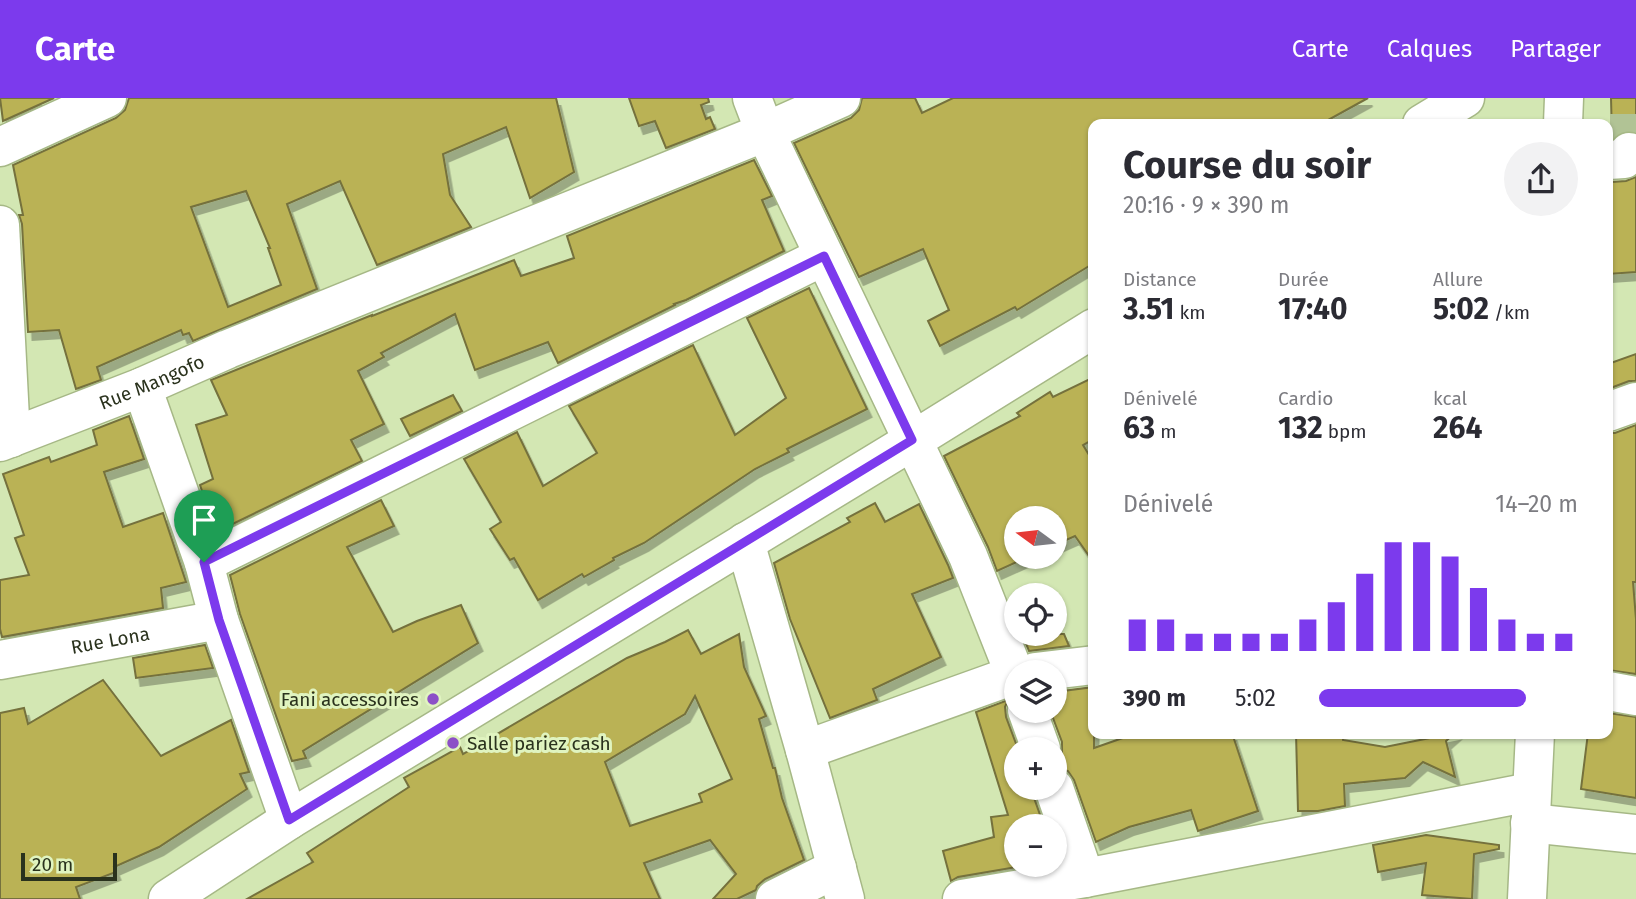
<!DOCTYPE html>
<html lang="fr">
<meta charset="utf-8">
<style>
:root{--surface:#fff;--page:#f2f2f3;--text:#2b2b33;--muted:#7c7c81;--accent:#7c3aed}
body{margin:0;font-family:"Fira Sans",sans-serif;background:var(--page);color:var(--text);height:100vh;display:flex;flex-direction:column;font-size:26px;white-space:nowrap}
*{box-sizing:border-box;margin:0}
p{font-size:23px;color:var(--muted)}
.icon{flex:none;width:38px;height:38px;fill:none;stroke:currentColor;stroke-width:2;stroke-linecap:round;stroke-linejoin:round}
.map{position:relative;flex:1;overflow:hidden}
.sheet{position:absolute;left:1088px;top:21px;width:525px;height:620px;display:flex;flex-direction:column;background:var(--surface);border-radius:14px;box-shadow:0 2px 5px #0004}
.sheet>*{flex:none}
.needle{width:46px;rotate:285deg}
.controls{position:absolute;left:1004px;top:408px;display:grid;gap:14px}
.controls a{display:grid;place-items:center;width:63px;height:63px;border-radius:50%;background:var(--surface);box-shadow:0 2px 5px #0004;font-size:35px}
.scale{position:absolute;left:21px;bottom:18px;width:96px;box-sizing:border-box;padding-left:7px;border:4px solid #2a321d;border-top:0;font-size:19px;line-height:24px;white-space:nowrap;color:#2a321d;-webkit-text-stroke:5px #e0f4c0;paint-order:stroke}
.pin{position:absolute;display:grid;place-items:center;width:60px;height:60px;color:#fff;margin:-72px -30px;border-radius:50% 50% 50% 0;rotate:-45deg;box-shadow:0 0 7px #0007}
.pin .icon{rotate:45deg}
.round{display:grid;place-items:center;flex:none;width:74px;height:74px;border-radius:37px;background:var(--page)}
.summary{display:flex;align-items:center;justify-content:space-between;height:119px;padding:0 35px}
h1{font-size:38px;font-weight:700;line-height:52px}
.stats{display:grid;grid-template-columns:repeat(3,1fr);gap:10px;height:119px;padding:7px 35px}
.stats div{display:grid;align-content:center}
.stats b{font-size:30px;font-weight:700}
.stats small{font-size:19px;font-weight:400}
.stats p{font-size:19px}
.chart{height:196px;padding:14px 35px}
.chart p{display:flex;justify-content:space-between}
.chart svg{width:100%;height:126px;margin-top:7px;stroke:var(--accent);stroke-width:6}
ul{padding:0 35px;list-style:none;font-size:23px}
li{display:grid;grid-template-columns:112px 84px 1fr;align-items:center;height:52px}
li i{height:18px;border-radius:9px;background:var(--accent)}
header{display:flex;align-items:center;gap:42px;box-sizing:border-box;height:98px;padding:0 35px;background:var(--accent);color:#fff}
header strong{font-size:33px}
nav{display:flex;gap:38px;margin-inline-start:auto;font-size:24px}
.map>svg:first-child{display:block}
.building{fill:#bab254;stroke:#75713d;stroke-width:2;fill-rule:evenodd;filter:url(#shadow)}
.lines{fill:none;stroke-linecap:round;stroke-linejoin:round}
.minor-tunnel{stroke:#b1c395;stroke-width:38;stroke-dasharray:38 19;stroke-linecap:butt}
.minor-casing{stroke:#a6b886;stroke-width:41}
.minor{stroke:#fff;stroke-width:38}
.route-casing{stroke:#fff;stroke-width:14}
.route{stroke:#7c3aed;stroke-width:9}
.poi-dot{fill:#8c50c7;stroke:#e0f4c0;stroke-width:2.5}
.labels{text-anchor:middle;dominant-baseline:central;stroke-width:6;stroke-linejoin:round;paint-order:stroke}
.street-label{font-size:19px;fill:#2a321d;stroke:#e0f4c0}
.poi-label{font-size:19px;fill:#2a321d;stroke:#e0f4c0;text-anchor:end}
</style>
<header>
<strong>Carte</strong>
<nav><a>Carte</a><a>Calques</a><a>Partager</a></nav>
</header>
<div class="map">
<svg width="1636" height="801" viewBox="0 0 1636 801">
<defs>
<filter id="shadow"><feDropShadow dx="4.5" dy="8" stdDeviation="0" flood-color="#0004"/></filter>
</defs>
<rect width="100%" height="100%" fill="#d3e7b3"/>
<g class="building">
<polygon points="0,0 54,0 3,23"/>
<path d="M129,0H556L574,74L530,100L506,29L443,56L450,97L471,129L377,167L340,83L287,106L317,191L193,243L189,235L183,237L181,232L97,269L101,282L76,291L59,232L28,234L22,126L19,117H23L13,67L116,20L125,12ZM246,93L270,150H268L281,187L228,209L191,109Z"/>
<polygon points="629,0 708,0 709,4 701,7 706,21 710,19 715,31 666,50 655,23 639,28"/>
<polygon points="862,0 915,0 922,15 953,0 1368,0 1321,26 1094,26 1094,165 1017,212 1015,209 940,248 928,223 949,212 923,151 859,179 794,45 851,20 859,12"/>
<polygon points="1611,0 1636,0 1636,34 1630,32 1621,34 1612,40"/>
<polygon points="754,62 772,98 762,102 784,153 686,202 674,206 675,207 558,265 548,244 475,272 455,216 381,255 384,259 358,273 384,326 351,342 362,363 216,434 200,387 213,381 196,327 227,317 211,282 372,217 372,218 514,162 521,178 574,160 567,138"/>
<polygon points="1636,79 1636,174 1608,176 1608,121 1612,84 1626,83"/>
<polygon points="809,190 867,311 787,351 789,354 755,371 644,445 613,460 614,462 584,479 582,476 538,502 514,460 510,462 490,431 501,424 464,361 517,334 543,388 597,355 569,308 693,247 735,337 786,300 747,220"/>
<polygon points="1636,256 1636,283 1629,283 1608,291 1608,266"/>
<polygon points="1094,279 1094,341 1083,347 1094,365 1094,465 1075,438 1055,447 1055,420 1017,420 1017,458 1030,458 997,473 988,449 944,358 1020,318 1017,315 1050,294 1053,299"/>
<polygon points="453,297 462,313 410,338 401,321"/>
<polygon points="129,318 144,361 104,374 123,429 163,415 186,484 161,490 163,510 2,539 0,531 0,482 29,477 15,440 24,437 3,376 49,359 51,364 97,347 93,332"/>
<polygon points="1636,327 1636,484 1633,484 1636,521 1636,576 1608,572 1608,335 1615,335"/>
<polygon points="381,402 394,428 347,449 393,534 417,523 461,507 478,545 303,653 306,660 292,663 240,516 230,477"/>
<polygon points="875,405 885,424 919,406 948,467 953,480 912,496 941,559 873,591 877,602 830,620 790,521 774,465 850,424 847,420"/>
<path d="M688,532L701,556L739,536L744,569L766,618L759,621L773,670H775L782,700L804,762L765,781L757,788L756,792L737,801H713L736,776L710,742L644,765L660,801H247L313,764L307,755L409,689L404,680L460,649L463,656L627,560L665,544ZM695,598L732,681L699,696L702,704L630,728L605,664L685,616Z"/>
<polygon points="1022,536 1064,536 1069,548 1029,553"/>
<polygon points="205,547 213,570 136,580 133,560"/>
<polygon points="103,582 161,658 231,622 249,674 240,676 247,691 159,749 114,769 116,774 76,789 80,801 0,801 0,615 24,610 28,626"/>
<polygon points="1094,589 1094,650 1137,635 1232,635 1258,713 1198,733 1191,712 1129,729 1096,744 1074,682 1068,673 1055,669 1062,656 1062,644 1050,612 1055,612 1055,594"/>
<polygon points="1008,602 1005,609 1006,619 1018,651 1017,690 1033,690 1033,697 1044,728 1017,728 1017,766 1034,766 958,779 951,783 943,753 994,739 991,719 1008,717 976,614"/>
<polygon points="1608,615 1636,619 1636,700 1581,691 1588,635 1608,635"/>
<polygon points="1296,635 1343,635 1343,642 1385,649 1455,635 1446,643 1455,679 1423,664 1405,680 1344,686 1345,708 1318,713 1298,713"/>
<polygon points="1426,737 1499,747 1499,751 1474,756 1472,801 1422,797 1426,765 1378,774 1373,747"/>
</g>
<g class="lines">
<polyline class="minor-tunnel" points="1629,54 1629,0"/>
<defs>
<g id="minor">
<polyline points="752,0 765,34 968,458 1017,582"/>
<polyline points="1422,26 1465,0"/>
<polyline points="1563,26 1564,0"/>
<polyline points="0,49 107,0"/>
<polyline points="1608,62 1624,61 1629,54"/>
<polyline points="0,127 11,340"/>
<polyline points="142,289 204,465 219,522 289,722"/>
<polyline points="1608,314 1636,304"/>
<path id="s1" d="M0,344L142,289L228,251L765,34L841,0"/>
<polyline points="745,444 805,652 845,801"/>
<polyline points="204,465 824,158"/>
<path id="s2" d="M0,562L219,522"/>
<polyline points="1035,574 1094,567"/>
<polyline points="1608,593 1636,598"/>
<polyline points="1027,612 1041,651"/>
<polyline points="805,652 1017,576"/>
<polyline points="1054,690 1085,780"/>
<polyline points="1530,725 1636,736"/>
<polyline points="168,801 289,722 912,343 1094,230"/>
<polyline points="775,801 837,770"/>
<polyline points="962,801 1085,780 1531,694"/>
<polyline points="1527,801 1535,635"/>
</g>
</defs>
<use href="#minor" class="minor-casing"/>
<use href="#minor" class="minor"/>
</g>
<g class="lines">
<defs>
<polygon id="route" points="824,158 912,342 289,722 219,522 204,464"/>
</defs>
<use href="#route" class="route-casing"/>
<use href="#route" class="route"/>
</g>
<g class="poi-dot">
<circle cx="433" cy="601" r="7"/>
<circle cx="453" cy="645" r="7"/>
</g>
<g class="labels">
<g class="street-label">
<text stroke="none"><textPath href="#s1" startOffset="163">Rue Mangofo</textPath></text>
<text stroke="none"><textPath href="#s2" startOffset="112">Rue Lona</textPath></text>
</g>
<g class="poi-label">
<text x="419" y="601">Fani accessoires</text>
<text x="467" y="645" text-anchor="start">Salle pariez cash</text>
</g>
</g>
</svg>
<div class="controls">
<a><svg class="needle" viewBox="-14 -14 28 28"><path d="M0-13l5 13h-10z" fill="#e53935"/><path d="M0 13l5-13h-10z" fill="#7c7c81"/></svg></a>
<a><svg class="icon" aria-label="locate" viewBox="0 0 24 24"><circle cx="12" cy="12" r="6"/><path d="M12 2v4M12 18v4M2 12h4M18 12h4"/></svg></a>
<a><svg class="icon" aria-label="layers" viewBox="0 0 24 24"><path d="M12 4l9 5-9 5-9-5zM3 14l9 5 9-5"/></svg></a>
<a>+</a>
<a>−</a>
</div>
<div class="scale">20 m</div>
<div class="pin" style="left:204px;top:464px;background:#1e9e55"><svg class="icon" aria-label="arrive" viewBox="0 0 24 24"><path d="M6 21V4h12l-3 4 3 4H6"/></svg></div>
<section class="sheet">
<div class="summary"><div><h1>Course du soir</h1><p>20:16 · 9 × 390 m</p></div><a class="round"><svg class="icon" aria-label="share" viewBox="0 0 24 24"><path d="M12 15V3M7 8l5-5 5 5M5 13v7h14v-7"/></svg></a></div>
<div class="stats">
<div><p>Distance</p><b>3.51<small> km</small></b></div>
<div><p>Durée</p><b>17:40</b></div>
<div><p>Allure</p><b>5:02<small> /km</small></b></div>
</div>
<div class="stats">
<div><p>Dénivelé</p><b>63<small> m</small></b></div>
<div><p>Cardio</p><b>132<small> bpm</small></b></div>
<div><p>kcal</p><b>264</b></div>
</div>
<div class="chart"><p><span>Dénivelé</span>14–20 m</p>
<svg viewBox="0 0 160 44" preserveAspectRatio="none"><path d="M5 44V33M15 44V33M25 44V38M35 44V38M45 44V38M55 44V38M65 44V33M75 44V27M85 44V17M95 44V6M105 44V6M115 44V11M125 44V22M135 44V33M145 44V38M155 44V38"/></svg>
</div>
<ul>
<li><b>390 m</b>5:02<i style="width:80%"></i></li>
</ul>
</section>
</div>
